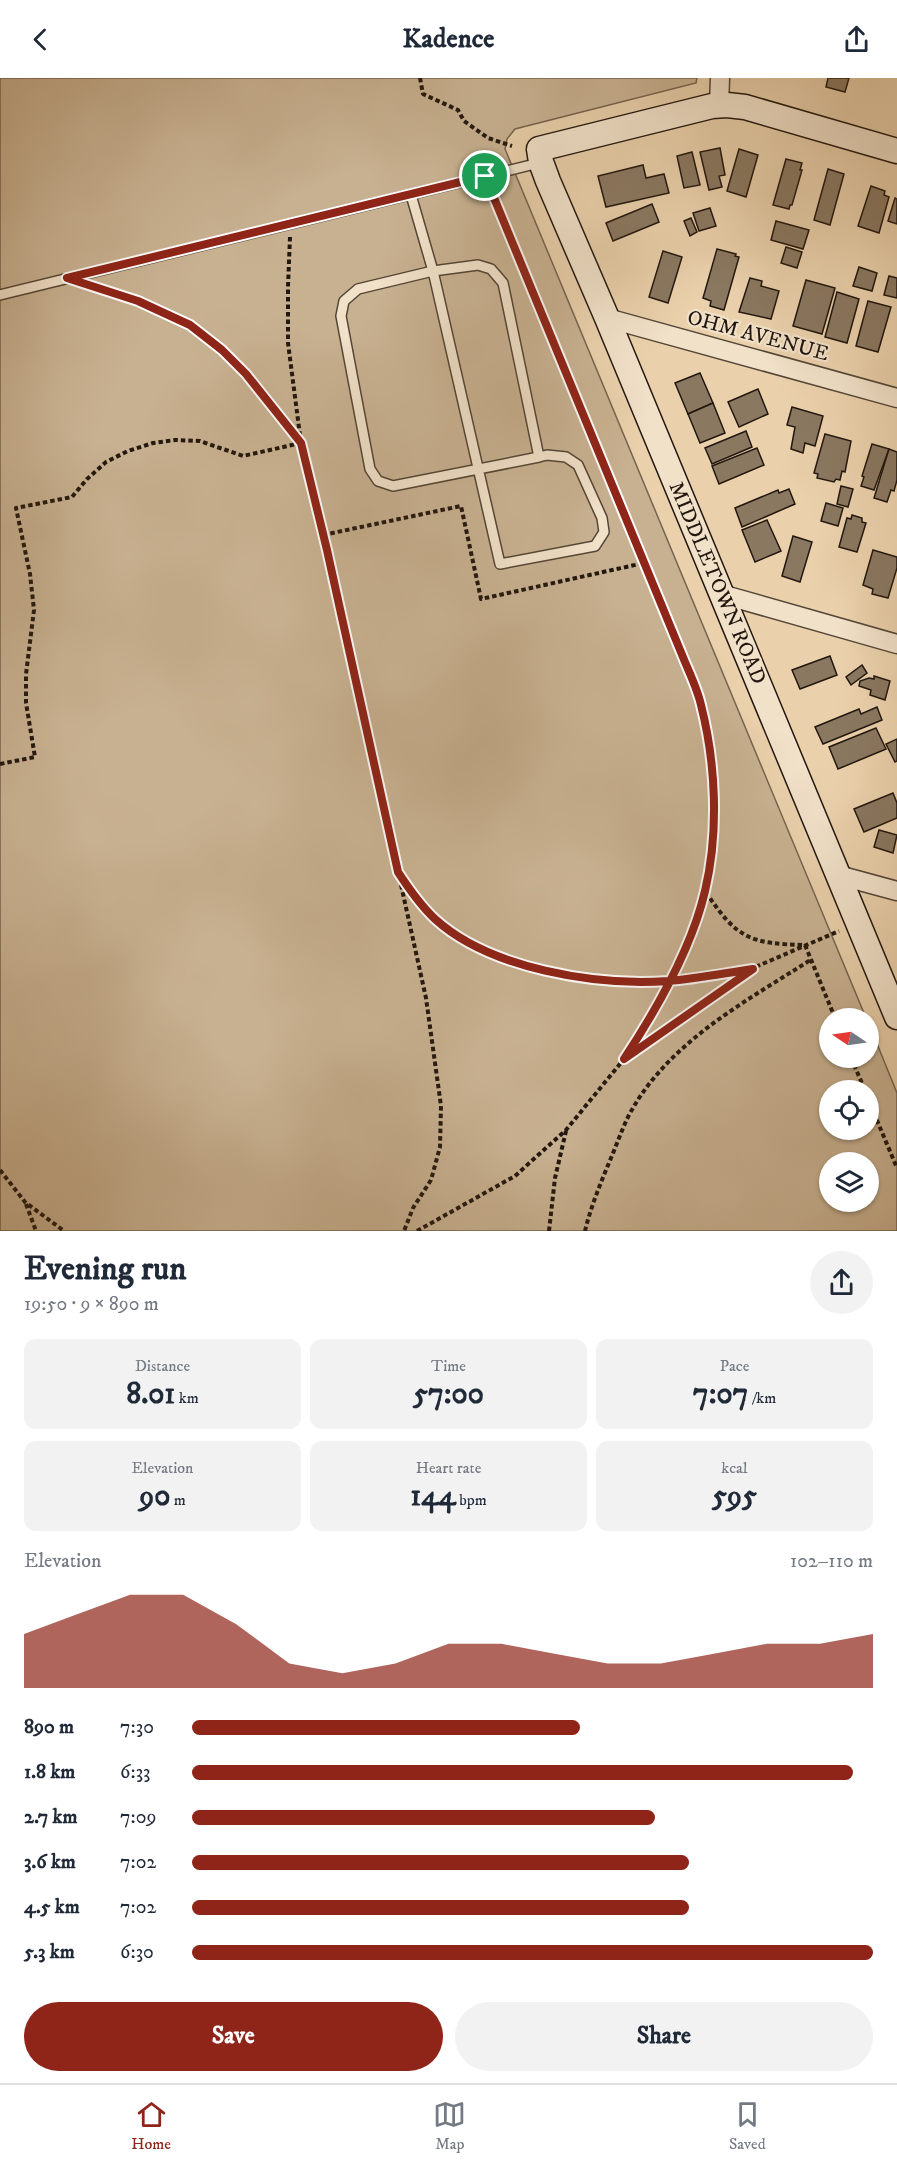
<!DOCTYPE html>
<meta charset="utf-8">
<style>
:root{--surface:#fff;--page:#f2f2f3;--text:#1f2937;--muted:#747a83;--line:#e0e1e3;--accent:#8f2418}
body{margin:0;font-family:"IM FELL DW Pica",serif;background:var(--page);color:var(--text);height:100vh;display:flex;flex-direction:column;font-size:22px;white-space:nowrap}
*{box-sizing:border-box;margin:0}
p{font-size:20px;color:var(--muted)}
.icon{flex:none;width:33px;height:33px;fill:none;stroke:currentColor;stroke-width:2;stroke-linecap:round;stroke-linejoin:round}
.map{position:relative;height:1153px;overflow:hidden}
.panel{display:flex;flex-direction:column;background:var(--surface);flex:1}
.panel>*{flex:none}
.needle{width:39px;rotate:283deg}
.controls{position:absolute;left:819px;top:930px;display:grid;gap:12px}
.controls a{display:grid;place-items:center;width:60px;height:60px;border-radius:50%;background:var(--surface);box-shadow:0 2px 4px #0004;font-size:30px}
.pin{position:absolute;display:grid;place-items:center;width:51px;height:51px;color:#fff;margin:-26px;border:3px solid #fff;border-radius:50%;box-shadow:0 2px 6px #0007}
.round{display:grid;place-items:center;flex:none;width:63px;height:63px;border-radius:32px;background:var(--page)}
.head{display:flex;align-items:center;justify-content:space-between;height:102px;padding:0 24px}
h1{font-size:33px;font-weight:700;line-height:45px}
.stats{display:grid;grid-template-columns:repeat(3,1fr);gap:9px;height:102px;padding:6px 24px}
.stats div{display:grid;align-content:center;border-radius:12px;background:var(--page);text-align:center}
.stats b{font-size:30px;font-weight:700}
.stats small{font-size:16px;font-weight:400}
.stats p{font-size:16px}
.chart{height:168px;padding:12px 24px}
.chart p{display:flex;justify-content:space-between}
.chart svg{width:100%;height:108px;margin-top:6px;fill:var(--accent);opacity:.7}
.cta{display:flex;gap:12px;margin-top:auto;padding:12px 24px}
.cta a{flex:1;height:69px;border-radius:36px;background:var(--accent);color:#fff;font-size:24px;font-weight:700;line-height:69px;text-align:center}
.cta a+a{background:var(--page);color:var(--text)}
ul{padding:0 24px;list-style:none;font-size:20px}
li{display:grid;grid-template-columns:96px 72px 1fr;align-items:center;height:45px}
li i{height:15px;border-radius:8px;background:var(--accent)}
header{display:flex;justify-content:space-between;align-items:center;height:78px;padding:0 24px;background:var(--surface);font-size:27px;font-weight:700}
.dock{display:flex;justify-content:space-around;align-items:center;height:84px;border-top:2px solid var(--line);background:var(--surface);font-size:16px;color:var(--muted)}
.dock a{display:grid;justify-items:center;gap:3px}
.dock .selected{color:var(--accent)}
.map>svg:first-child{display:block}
.green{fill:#c8b191;stroke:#756450;stroke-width:1.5;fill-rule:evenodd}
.building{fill:#8a7861;stroke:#22170f;stroke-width:1.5}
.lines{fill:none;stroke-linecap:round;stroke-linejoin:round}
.lane-casing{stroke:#544636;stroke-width:12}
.street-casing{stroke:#544636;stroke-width:21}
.secondary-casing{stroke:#22170f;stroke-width:27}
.path{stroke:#22170f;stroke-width:4;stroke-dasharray:4.5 3;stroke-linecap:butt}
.lane{stroke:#f1e1c9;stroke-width:9}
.street{stroke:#f1e1c9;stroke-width:18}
.secondary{stroke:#f1e1c9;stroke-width:24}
.route-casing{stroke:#fff;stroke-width:12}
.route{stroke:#8f2418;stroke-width:8}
.labels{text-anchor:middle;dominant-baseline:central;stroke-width:4.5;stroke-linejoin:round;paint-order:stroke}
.street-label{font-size:21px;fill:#22170f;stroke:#f1e1c9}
</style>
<header><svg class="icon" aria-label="back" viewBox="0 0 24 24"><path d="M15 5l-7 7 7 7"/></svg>Kadence<svg class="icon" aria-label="share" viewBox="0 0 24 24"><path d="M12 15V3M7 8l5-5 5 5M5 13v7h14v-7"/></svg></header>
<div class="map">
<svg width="897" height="1153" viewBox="0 0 897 1153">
<rect width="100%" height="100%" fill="#ead1ac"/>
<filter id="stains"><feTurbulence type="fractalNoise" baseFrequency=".00333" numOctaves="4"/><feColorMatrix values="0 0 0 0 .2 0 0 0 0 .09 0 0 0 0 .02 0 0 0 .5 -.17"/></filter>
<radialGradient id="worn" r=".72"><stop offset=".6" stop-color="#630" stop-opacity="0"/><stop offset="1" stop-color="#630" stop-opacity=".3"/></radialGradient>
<path class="green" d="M0,0H697L696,5L515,51L507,61L505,71L866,940H830V980H868L869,946L897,1015V1153H0ZM830,1012H868V1052H830ZM830,1084H868V1124H830Z"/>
<g class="building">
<polygon points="828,0 849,0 845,14 826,9"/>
<polygon points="720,70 725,97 719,98 722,109 709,112 700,74"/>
<polygon points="739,71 758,77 746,119 727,113"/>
<polygon points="692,74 700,107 684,110 677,78"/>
<polygon points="786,81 802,85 800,92 802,92 792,127 790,127 789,131 773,127"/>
<polygon points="643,87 646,100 664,96 669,115 606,129 598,98"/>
<polygon points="828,91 844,96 830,147 814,142"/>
<polygon points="871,108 885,113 884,117 889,119 879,155 858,148"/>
<polygon points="895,120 897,121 897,146 888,143"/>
<polygon points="652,126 659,144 613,163 606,145"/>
<polygon points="710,130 716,148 699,153 693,135"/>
<polygon points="691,140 697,154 690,158 684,143"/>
<polygon points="776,143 809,152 803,171 771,162"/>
<polygon points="786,169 802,174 797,190 781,185"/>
<polygon points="717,171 736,176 735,178 739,179 724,232 710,228 711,223 703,220"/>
<polygon points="663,173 682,179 668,225 649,219"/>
<polygon points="859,189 877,195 872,213 853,208"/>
<polygon points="889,198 897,200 897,220 884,217"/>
<polygon points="750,200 762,203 761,208 779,213 771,241 739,234"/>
<polygon points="806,202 835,210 822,256 793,248"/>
<polygon points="837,214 859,221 847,265 825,259"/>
<polygon points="868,223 891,229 878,274 856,268"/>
<polygon points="700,295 713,325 688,336 675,305"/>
<polygon points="758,311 768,336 739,349 728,324"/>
<polygon points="713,325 725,355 700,365 688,336"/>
<polygon points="792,329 823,338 815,368 805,365 803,375 791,371 795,349 787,347"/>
<polygon points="746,353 752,369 712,386 705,370"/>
<polygon points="825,356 851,363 845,394 842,393 840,402 836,401 834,404 817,400 818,396 814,395"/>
<polygon points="872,366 889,371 874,412 861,408 864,399 862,398"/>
<polygon points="757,370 764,387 719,406 712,388"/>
<polygon points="889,371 897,374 897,402 894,413 891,412 887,424 874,420"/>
<polygon points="841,408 853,411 848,429 837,426"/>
<polygon points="789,411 795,426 742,449 735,430 778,412 779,415"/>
<polygon points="826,425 843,430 838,448 821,443"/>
<polygon points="852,437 862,440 862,444 866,445 857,474 839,469 847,440 851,441"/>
<polygon points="767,442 781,473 755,484 742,452"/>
<polygon points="793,458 812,464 800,504 782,498"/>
<polygon points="873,472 897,479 897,490 888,520 872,516 873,511 863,507"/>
<polygon points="830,578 837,597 800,611 792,592"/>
<polygon points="862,587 867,595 851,607 846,599"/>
<polygon points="874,598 890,603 885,622 870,617 871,612 859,608 860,603 869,600 874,601"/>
<polygon points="877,629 882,642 823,666 815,649 859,631 861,636"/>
<polygon points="876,650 886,671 838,691 829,669"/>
<polygon points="897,661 897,683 895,684 886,666"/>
<polygon points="893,715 897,725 897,740 864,754 854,731"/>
<polygon points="879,752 897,757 893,775 874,769"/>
</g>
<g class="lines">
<defs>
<g id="lane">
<polyline points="411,117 433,193 500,486 595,468 604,454 602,440 578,387 566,379 547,377 539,379 393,408 378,403 370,391 341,238 344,223 358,211 433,193 478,187 491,191 503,205 539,379"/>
<polyline points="0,217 539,85"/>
</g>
<g id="street">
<polyline points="719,27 720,0"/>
<polyline points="607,240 897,320"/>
<polyline points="721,516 897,566"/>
<polyline points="838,797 897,813"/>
</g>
<polyline id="secondary" points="897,73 745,29 727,27 712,28 539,71 541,84 548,103 607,240 897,939"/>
</defs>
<use href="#lane" class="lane-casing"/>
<use href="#street" class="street-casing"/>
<use href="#secondary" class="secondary-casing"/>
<g class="path">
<polyline points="420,0 423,16 458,32 464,43 488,60 512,68"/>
<polyline points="290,159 288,208 288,265 301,365 327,472 426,920 441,1028 440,1069 431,1102 413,1130 404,1153"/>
<polyline points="323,457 461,428 481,521 644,485"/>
<path d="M0,686L35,679L26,625V596L34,532L30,496L16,430L72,419L87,401L106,384L128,373L153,365L175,362L200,363L243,378L301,365C268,323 237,276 191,247C163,230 128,218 96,209"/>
<path d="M400,797C410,813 421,827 434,840C488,891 596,908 667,903C696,902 725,895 753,890"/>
<path d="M706,814C736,860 750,866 805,867L835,940"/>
<polyline points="627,979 753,890 839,853"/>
<polyline points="851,980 865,1012"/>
<polyline points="868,1021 897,1090"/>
<polyline points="0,1092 25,1124 64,1153"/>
<polyline points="26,1126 36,1153"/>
<polyline points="417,1153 515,1098 566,1052 624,981 649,943 689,859 705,813 713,758 713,703 701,626 490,110"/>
<polyline points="549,1153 555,1100 566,1053"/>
<path d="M585,1153C591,1128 601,1104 611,1080C617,1066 622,1051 629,1037C668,964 745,924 812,881"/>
</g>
<use href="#lane" class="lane"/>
<use href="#street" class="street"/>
<use href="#secondary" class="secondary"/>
</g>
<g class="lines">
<defs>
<path id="route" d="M485,98L67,200L138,223L190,247L222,272L246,296L301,365L327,472L398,794C409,811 420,827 435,841C490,891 596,908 668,903C696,901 725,895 753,891L624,981C655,934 692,869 705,813C719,754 716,686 701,627C698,613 691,598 685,584L485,98"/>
</defs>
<use href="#route" class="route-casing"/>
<use href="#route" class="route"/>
</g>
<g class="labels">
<g class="street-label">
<text transform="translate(758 258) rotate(15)">OHM AVENUE</text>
<text transform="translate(717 505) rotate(67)">MIDDLETOWN ROAD</text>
</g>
</g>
<rect width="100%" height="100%" filter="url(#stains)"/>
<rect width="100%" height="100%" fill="url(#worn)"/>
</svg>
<div class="controls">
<a><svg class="needle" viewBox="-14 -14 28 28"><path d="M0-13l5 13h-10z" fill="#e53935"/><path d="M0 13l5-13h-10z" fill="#747a83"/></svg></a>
<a><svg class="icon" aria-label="locate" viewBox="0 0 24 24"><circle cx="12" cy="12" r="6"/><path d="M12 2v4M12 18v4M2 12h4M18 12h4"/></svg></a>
<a><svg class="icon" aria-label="layers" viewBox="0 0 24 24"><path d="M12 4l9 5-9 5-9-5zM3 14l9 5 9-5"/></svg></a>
</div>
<div class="pin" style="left:485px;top:98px;background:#1e9e55"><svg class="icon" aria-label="arrive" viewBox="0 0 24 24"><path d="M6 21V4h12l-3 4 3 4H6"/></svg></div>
</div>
<section class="panel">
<div class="head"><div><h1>Evening run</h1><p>19:50 · 9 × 890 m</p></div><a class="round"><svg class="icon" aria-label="share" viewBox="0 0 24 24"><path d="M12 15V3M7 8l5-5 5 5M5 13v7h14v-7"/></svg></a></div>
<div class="stats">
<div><p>Distance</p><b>8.01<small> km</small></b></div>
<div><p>Time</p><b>57:00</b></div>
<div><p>Pace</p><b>7:07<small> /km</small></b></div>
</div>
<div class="stats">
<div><p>Elevation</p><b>90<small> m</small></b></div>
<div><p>Heart rate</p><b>144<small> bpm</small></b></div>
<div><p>kcal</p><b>595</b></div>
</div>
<div class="chart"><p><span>Elevation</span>102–110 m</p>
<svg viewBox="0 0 160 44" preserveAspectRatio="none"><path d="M0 44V22L10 14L20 6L30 6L40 18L50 34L60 38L70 34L80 26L90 26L100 30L110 34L120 34L130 30L140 26L150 26L160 22V44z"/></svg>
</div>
<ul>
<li><b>890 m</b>7:30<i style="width:57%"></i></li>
<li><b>1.8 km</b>6:33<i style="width:97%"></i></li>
<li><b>2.7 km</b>7:09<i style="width:68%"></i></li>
<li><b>3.6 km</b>7:02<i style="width:73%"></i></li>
<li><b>4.5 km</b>7:02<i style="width:73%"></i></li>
<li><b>5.3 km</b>6:30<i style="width:100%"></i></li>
</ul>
<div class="cta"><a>Save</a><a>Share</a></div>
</section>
<nav class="dock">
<a class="selected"><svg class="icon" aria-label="home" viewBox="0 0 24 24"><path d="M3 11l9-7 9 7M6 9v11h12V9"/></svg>Home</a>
<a><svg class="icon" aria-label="map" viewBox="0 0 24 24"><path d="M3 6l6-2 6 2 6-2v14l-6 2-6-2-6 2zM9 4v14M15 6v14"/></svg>Map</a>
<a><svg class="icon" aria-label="saved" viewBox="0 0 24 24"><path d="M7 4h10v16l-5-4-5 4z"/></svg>Saved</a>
</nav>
